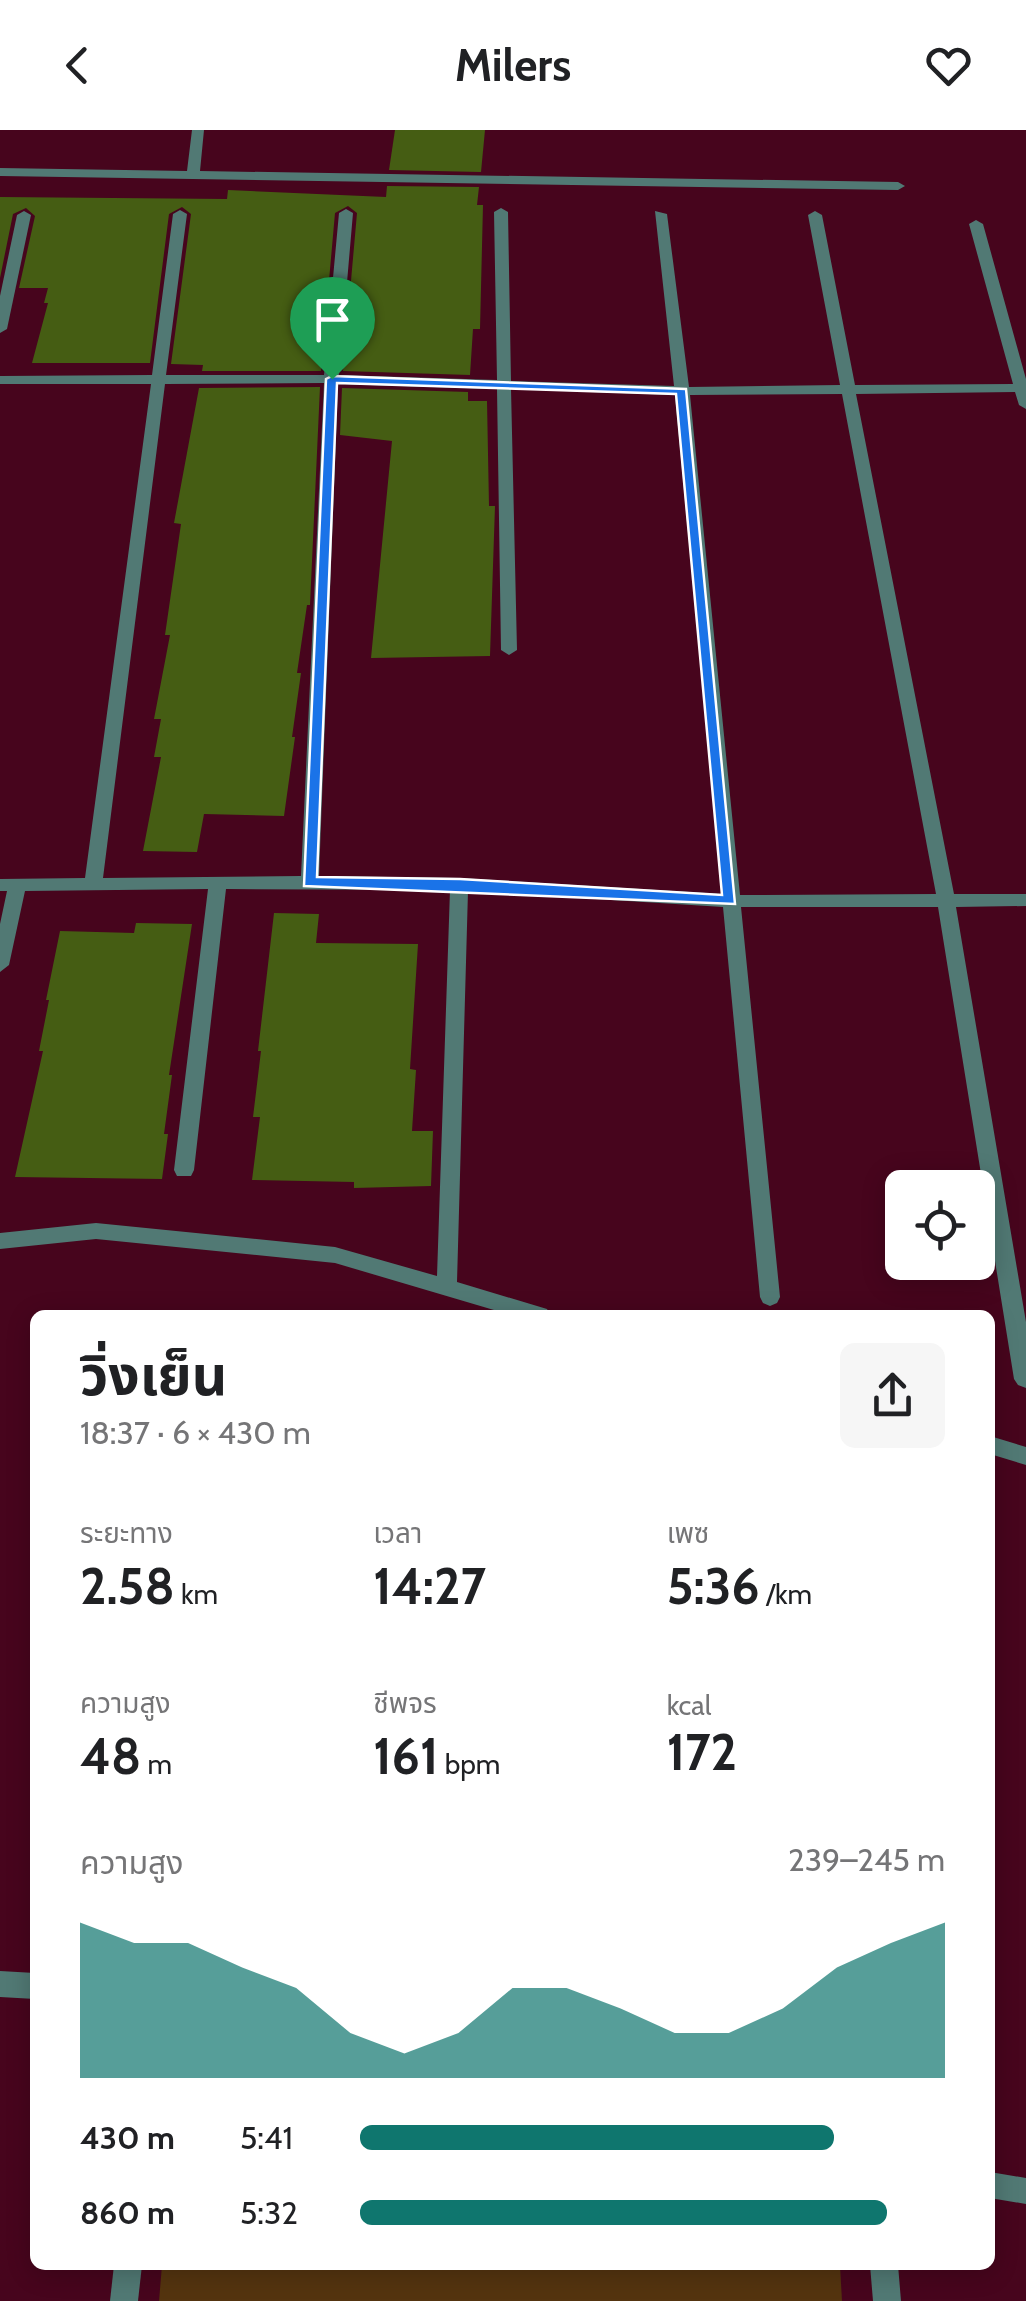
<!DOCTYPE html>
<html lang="th">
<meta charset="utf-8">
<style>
:root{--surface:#fff;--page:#f6f6f6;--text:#202124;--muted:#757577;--accent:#0f766e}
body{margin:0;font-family:Cabin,"Noto Sans Thai",sans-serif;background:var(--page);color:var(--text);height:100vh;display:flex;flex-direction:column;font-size:38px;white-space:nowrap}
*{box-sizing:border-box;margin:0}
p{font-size:32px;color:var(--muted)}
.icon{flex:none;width:55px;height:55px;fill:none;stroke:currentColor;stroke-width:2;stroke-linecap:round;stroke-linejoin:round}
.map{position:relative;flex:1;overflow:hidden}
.side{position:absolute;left:30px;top:1180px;width:965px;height:960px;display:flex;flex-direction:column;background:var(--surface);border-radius:15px;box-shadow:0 5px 25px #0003}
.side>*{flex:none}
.buttons{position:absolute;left:885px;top:1040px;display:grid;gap:20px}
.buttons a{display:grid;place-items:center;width:110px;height:110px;border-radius:15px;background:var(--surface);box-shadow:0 5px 25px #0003;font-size:50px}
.pin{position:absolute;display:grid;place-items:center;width:85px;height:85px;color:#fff;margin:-102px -42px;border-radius:50% 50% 50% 0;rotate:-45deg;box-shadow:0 0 10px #0007}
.pin .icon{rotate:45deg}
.round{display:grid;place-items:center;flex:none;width:105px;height:105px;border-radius:15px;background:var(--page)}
.headline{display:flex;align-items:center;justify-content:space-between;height:170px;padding:0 50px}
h1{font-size:55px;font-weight:700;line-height:75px}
.stats{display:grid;grid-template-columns:repeat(3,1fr);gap:15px;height:170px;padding:10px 50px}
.stats div{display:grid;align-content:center}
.stats b{font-size:50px;font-weight:700}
.stats small{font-size:28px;font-weight:400}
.stats p{font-size:28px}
.chart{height:280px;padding:20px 50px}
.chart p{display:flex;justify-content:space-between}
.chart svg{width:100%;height:180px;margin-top:10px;fill:var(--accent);opacity:.7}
ul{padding:0 50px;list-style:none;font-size:32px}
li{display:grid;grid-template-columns:160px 120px 1fr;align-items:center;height:75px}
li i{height:25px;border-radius:12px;background:var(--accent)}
header{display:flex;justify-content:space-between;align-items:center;height:130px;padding:0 50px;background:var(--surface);font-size:45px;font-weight:700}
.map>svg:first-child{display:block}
.green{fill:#54340f}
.building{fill:#455d13}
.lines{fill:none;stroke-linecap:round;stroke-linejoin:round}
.minor{fill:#517974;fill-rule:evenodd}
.route{fill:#1a73e8;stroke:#fff;stroke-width:2.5;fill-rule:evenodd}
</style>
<header><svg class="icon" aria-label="back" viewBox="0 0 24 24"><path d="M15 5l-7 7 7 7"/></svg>Milers<svg class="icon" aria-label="heart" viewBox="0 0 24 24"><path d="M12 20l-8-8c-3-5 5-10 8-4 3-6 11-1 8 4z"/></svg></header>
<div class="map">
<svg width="1026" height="2171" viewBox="0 0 1026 2171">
<rect width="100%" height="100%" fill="#47051d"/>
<polygon class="green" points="162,2135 840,2135 842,2171 159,2171"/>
<g class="building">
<polygon points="395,0 485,0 481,42 389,40"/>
<polygon points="387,56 479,57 477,75 483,75 480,199 473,199 470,245 343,241 357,83 348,76 335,83 321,241 202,241 203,235 171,234 191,84 182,77 169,84 150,233 32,233 48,173 44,173 48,158 19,158 35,86 26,78 13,84 0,148 0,67 227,69 228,60 386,67"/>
<polygon points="320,257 310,475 307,475 297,543 301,543 292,607 295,607 284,686 204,684 197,722 143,721 161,627 154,627 161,589 154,589 170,505 165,505 181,394 174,393 199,258"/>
<polygon points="342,258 468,262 468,271 487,271 489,376 495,376 490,526 371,528 392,311 340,305"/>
<polygon points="274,783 319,784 316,813 418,814 410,939 416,940 412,1001 433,1001 431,1056 354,1058 354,1052 252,1050 260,987 253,987 261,921 258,921"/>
<polygon points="136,793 192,794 169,945 172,945 164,1004 168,1004 162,1049 15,1047 43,921 39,921 49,870 46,870 60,801 134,803"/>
</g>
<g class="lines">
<g class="minor">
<polygon points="192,0 204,0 200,41 898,52 905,56 898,60 0,46 0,38 187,41"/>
<path d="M501,78L508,82L511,251L674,256L655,81L667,84L689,257L840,255L808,85L815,81L822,85L855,255L1013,254L969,94L976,90L983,94L1026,249V279L1019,275L1015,262L856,264L954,764H1026V776L956,777L1026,1192V1258L1018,1255L1014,1249L938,777H741L780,1167L777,1173L770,1176L763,1173L760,1167L723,777L468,761L457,1152L547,1179L550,1185H511L335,1133L96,1109L0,1119V1103L96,1093L335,1117L437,1146L450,760L226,759L194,1040L191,1046H177L174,1040L208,759L25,761L9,835L0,842V794L7,761H0V749L85,748L151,254H0V246L152,245L173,84L180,80L187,84L166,245H324L339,83L346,79L353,83L339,245L497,250L494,82ZM324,253L301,746L103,748L165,254ZM338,254L497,259L501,520L509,525L517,520L511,259L675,265L722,764L459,748L319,746ZM842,264L936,764L740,765L690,265Z"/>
<polygon points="24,81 31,85 7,199 0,203 0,166 17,85"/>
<polygon points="990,1306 1026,1317 1026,1335 990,1324"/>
<polygon points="0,1841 35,1843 35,1869 0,1867"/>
<polygon points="990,2042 1026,2048 1026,2074 990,2068"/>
<polygon points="114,2135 142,2135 138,2171 110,2171"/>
<polygon points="870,2135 898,2135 901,2171 873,2171"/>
</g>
</g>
<path class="route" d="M332,246L686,259L735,774L304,756L326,249ZM337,253L676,264L722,765L460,749L317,747Z"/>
</svg>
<div class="buttons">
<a><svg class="icon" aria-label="locate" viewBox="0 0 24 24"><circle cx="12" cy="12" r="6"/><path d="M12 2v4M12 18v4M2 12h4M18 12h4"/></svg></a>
</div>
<div class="pin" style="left:332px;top:249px;background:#1e9e55"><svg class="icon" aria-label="arrive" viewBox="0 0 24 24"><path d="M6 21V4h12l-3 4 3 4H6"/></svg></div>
<section class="side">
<div class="headline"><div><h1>วิ่งเย็น</h1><p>18:37 · 6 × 430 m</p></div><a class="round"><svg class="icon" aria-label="share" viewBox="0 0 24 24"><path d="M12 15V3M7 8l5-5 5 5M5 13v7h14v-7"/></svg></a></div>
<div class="stats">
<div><p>ระยะทาง</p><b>2.58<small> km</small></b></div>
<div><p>เวลา</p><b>14:27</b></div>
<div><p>เพซ</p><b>5:36<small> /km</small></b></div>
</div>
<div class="stats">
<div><p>ความสูง</p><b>48<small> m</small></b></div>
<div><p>ชีพจร</p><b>161<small> bpm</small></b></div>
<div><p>kcal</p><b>172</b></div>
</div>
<div class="chart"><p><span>ความสูง</span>239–245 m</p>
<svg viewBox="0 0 160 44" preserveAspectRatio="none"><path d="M0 44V6L10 11L20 11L30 17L40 22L50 33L60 38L70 33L80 22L90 22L100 27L110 33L120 33L130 27L140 17L150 11L160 6V44z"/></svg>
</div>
<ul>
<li><b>430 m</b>5:41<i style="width:81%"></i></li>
<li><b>860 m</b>5:32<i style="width:90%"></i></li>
</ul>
</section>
</div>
